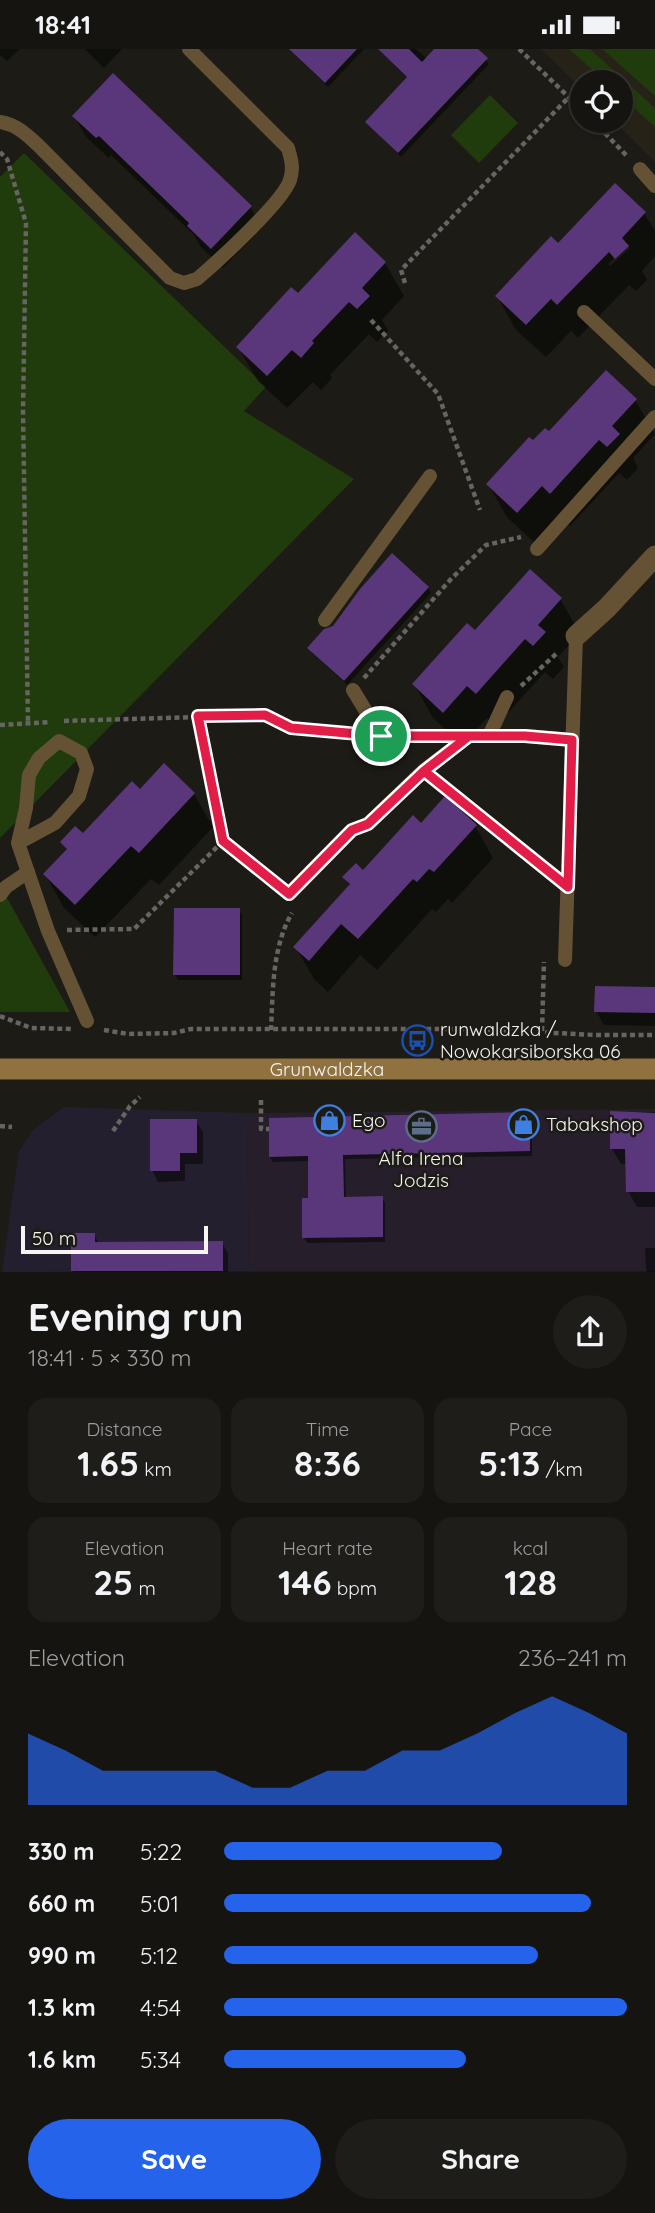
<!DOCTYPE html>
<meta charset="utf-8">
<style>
:root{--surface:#151410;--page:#1e1d19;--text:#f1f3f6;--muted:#9d9e9f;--line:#343330;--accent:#2563eb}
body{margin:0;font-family:Quicksand,sans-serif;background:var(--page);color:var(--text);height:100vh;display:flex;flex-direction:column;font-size:26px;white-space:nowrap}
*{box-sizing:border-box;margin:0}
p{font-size:23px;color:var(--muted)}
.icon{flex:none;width:38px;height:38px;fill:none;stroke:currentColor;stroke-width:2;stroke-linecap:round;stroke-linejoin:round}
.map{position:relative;height:1223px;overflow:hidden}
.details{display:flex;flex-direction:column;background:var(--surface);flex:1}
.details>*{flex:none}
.buttons{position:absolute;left:570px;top:21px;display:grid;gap:14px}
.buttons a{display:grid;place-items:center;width:63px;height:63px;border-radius:50%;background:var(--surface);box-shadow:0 2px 5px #0004,0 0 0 2px var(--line);font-size:35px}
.scale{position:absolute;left:21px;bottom:18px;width:187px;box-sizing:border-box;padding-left:7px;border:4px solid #f6f5f1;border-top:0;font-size:19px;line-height:24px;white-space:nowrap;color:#f6f5f1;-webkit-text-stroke:5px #1c1b16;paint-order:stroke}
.pin{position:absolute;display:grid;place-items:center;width:60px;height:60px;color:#fff;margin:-30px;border:4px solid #fff;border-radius:50%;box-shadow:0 2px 7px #0007}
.round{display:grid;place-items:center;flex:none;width:74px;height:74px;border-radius:37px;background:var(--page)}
.overview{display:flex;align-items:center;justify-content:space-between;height:119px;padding:0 28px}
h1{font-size:38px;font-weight:700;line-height:52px}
.figures{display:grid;grid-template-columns:repeat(3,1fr);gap:10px;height:119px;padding:7px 28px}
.figures div{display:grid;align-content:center;border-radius:18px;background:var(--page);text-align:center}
.figures b{font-size:35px;font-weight:700}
.figures small{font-size:19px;font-weight:400}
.figures p{font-size:19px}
.chart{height:196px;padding:14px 28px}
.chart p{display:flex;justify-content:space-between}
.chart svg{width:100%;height:126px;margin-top:7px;fill:var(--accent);opacity:.7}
.action{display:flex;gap:14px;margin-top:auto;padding:14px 28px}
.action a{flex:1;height:80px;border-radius:42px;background:var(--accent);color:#fff;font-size:28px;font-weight:700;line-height:80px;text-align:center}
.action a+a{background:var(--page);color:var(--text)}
ul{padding:0 28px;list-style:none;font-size:23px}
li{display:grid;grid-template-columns:112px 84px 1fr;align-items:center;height:52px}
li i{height:18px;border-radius:9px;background:var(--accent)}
.status{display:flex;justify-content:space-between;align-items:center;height:49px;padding:0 35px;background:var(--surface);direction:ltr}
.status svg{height:19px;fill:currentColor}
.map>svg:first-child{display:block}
.commercial{fill:#241f2e}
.industrial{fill:#271e2c}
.built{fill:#262218}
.green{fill:#203b0c}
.shadow{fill:#0007;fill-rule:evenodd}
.building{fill:#59377a}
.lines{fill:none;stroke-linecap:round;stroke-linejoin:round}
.path{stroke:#666561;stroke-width:4.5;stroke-dasharray:5 3.5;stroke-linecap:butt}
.lane{stroke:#655235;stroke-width:14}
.street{stroke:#655235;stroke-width:21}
.secondary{stroke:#907140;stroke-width:21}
.route-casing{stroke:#fff;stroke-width:14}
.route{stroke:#e11d48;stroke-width:9}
.labels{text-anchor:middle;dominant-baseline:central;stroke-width:5;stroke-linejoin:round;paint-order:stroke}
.poi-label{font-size:19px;fill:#f6f5f1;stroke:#1c1b16;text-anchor:start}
.street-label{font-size:19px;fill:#f6f5f1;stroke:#1c1b16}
</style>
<div class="status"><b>18:41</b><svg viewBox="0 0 49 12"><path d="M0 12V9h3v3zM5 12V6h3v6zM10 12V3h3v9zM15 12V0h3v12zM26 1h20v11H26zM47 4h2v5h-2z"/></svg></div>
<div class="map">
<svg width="655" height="1223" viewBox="0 0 655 1223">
<rect width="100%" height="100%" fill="#1c1b16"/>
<polygon class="commercial" points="64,1058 247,1064 249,1222 2,1223 19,1102 33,1081"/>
<polygon class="industrial" points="655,1060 655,1222 249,1222 247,1064"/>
<polygon class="built" points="541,0 655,0 655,113 614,72 621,72 621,33 583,33 583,41"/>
<g class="green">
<polygon points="569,0 590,0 655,59 655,78 621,47 621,33 606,33"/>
<polygon points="602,0 655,0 655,47"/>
<polygon points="490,46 518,74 479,114 451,86"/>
<polygon points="24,104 266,338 244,362 354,430 0,789 0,128"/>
<polygon points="0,836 70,963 0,963"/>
</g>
<g class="shadow">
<polygon points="0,0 20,0 7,12 0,6"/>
<polygon points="85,0 122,0 104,19"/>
<polygon points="297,0 364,0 328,38 297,8 294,3"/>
<polygon points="378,0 416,0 427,10 437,0 476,0 489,15 401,108 367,73 408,30"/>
<polygon points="74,67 250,158 262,179 223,219 201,198 194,186 111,106 109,109 86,88"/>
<path d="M644,164L655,182V207L642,222L647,231L636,242L629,236L578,289L571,282L546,308L516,281L497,247L558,197ZM629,195V200L610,217L608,215Z"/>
<polygon points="385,214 404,247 382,271 388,281 377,293 369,285 330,326 332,329 321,341 313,333 287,359 258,332 238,298"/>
<polygon points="635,351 655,385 633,409 638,419 627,431 619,424 570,477 562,469 537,496 507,468 488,435 533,394 549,384"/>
<polygon points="428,539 431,544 347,636 312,604 309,599"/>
<polygon points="560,550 580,584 558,608 564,618 553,630 545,623 496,677 487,669 463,696 433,669 414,635"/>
<polygon points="140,742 194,745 213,778 159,836 151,830 95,888 64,859 45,825 68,802 62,793 83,787"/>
<polygon points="421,776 475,777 493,809 452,854 448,850 436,863 432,860 377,921 360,906 328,943 314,930 296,899 350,838 345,828 364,823"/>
<polygon points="239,861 242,866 242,931 178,931 175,926"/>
<polygon points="655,940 655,977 604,976 596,962"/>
<polygon points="655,1063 655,1158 637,1158 628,1142 627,1115 621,1115 612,1100 611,1064"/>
<polygon points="529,1064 532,1070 532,1107 345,1110 346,1150 382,1149 385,1154 385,1193 307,1194 304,1189 310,1150 309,1112 273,1113 270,1108"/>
<polygon points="196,1072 203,1083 203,1115 185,1115 185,1132 158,1133 152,1121"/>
<polygon points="73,1186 94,1186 99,1194 222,1194 228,1204 228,1223 73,1223"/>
<polygon points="645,1199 655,1199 655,1223 647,1223 646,1220"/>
</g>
<g class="building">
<polygon points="289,0 357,0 325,34"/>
<polygon points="378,0 409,0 422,13 434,0 478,0 488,9 398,104 365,73 407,28"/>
<polygon points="113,24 252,157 211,200 187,177 189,174 99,87 96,89 72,67"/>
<polygon points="615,134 646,163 622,189 629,197 615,210 609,203 557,256 551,250 526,276 495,247 551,187 558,194"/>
<polygon points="355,183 386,213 362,239 370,247 357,260 349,253 312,292 314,294 301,309 292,301 267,327 236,298 291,238 298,244"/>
<polygon points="606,321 637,350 612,377 620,385 607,398 599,391 550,445 542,437 517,464 486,435 529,388 533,391 545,379 549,382"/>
<polygon points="392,504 429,538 344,632 307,599 324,580 333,577 360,540"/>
<polygon points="530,520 562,549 538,576 546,583 533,597 525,590 476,645 467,637 443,664 412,635 467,574 475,581"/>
<polygon points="164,714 195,744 139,804 131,797 75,856 43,825 67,800 60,793 75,777 83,784 132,732 140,740"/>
<polygon points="445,747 477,776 434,823 429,820 417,833 413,830 358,890 341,875 309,912 293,898 350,835 342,828 356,814 363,821 413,766 421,774"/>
<polygon points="174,859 240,859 240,926 173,926"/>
<polygon points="595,937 655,938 655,964 594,963"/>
<polygon points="610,1062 655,1064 655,1143 626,1143 625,1100 610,1100"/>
<polygon points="530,1063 530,1102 343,1106 344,1148 383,1147 383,1188 302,1189 302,1149 308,1149 308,1107 269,1108 269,1069"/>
<polygon points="150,1070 197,1070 197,1104 180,1104 180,1122 150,1122"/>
<polygon points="71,1184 95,1184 95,1193 223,1192 223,1222 71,1222"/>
</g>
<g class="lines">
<g class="path">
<polyline points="519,0 583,62"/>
<polyline points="593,72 627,107"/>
<polyline points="0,103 7,110 26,174 23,363 28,675"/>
<polyline points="405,234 401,221 569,48"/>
<polyline points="371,271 438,345 480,461"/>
<polyline points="364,629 451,530 486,496 521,488"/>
<polyline points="521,637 556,605"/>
<polyline points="198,667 223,792"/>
<polyline points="64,672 265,666 291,679 359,685"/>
<polyline points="0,676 51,673"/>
<polyline points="438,734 550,825"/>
<polyline points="67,881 134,880 223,792 276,835"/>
<polyline points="0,967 31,979 71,980"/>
<polyline points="104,981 128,985 174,984 191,980 475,980 595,986 655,986"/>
<path d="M271,981C273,941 272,898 292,864"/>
<polyline points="542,982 544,913"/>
<polyline points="261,1051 261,1080 269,1080"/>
<polyline points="0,1077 12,1078"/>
<polyline points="113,1082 130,1057 140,1048"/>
</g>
<g class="lane">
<path d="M0,73C17,76 26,85 38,96L170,229L184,234L197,230C217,213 283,153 290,131C294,119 291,110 288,99L189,0"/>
<polyline points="640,120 655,137"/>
<polyline points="584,263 655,330"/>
<polyline points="537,500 655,368"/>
<polyline points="325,571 430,427"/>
<polyline points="353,641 381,687 525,687 572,691"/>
<polyline points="489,687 507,648"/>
<polyline points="18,794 55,774 79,747 87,720 81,704 59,692 39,709 29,726 26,759 18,794 48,882 87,972"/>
<polyline points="289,845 352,781 368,775 423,722 469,687"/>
<polyline points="0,846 6,838 28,823"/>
<polyline points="565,911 576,587"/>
</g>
<polyline class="street" points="576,587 607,559 655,507"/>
<path class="secondary" id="s1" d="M0,1020H655"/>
</g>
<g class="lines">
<defs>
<polyline id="route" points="381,687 291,679 265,666 198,667 223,792 289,845 352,781 368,775 424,722 469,687 525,687 572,691 568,838 424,722 469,687 381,687"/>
</defs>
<use href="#route" class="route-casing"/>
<use href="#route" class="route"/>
</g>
<defs>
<symbol id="bus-ring" viewBox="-11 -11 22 22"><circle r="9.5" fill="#1c1b16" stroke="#1a4fb4" stroke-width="1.5"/><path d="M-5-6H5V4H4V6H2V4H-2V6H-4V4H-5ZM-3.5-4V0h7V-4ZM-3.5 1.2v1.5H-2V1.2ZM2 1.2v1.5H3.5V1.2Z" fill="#1a4fb4"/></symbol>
<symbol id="shop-ring" viewBox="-11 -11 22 22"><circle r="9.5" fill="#1c1b16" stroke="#3f7fe0" stroke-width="1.5"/><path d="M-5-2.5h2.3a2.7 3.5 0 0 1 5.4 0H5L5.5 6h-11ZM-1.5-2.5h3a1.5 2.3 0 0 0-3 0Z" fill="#3f7fe0"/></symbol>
<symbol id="office-ring" viewBox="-11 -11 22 22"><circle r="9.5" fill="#1c1b16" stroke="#5c6f8a" stroke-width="1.5"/><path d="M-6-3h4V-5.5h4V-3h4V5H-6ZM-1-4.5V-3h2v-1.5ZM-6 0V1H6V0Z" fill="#5c6f8a"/></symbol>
</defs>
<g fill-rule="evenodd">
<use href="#bus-ring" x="400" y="974" width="35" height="35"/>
<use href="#shop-ring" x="312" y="1054" width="35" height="35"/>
<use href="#shop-ring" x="506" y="1058" width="35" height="35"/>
<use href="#office-ring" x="404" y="1060" width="35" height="35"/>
</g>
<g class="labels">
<g class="poi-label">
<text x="440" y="980">runwaldzka /<tspan x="440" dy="22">Nowokarsiborska 06</tspan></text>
<text x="352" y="1071">Ego</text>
<text x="546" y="1075">Tabakshop</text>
<text x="421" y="1109" text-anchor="middle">Alfa Irena<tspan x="421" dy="22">Jodzis</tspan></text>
</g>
<g class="street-label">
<text stroke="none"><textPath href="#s1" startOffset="327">Grunwaldzka</textPath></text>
</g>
</g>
</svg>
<div class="buttons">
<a><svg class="icon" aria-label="locate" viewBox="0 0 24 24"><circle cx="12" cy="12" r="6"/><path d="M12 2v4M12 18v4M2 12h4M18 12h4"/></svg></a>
</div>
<div class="scale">50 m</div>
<div class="pin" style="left:381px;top:687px;background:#1e9e55"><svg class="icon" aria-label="arrive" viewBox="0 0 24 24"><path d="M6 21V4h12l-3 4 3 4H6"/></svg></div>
</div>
<section class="details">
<div class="overview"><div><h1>Evening run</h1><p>18:41 · 5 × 330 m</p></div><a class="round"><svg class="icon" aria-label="share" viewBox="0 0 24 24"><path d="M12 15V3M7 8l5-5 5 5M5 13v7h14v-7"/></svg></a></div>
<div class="figures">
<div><p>Distance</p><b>1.65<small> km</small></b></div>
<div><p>Time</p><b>8:36</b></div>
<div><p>Pace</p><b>5:13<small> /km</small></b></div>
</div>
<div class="figures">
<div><p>Elevation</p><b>25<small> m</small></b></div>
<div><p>Heart rate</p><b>146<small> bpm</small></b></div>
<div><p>kcal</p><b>128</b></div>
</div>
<div class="chart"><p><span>Elevation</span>236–241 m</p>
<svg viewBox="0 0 160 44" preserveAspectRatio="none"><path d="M0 44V19L10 25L20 32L30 32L40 32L50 32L60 38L70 38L80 32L90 32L100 25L110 25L120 19L130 12L140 6L150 12L160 19V44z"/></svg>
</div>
<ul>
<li><b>330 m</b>5:22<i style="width:69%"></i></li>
<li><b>660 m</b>5:01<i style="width:91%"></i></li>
<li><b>990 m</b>5:12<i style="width:78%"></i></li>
<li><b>1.3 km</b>4:54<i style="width:100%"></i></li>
<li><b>1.6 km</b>5:34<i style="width:60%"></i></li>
</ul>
<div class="action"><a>Save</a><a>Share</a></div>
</section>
